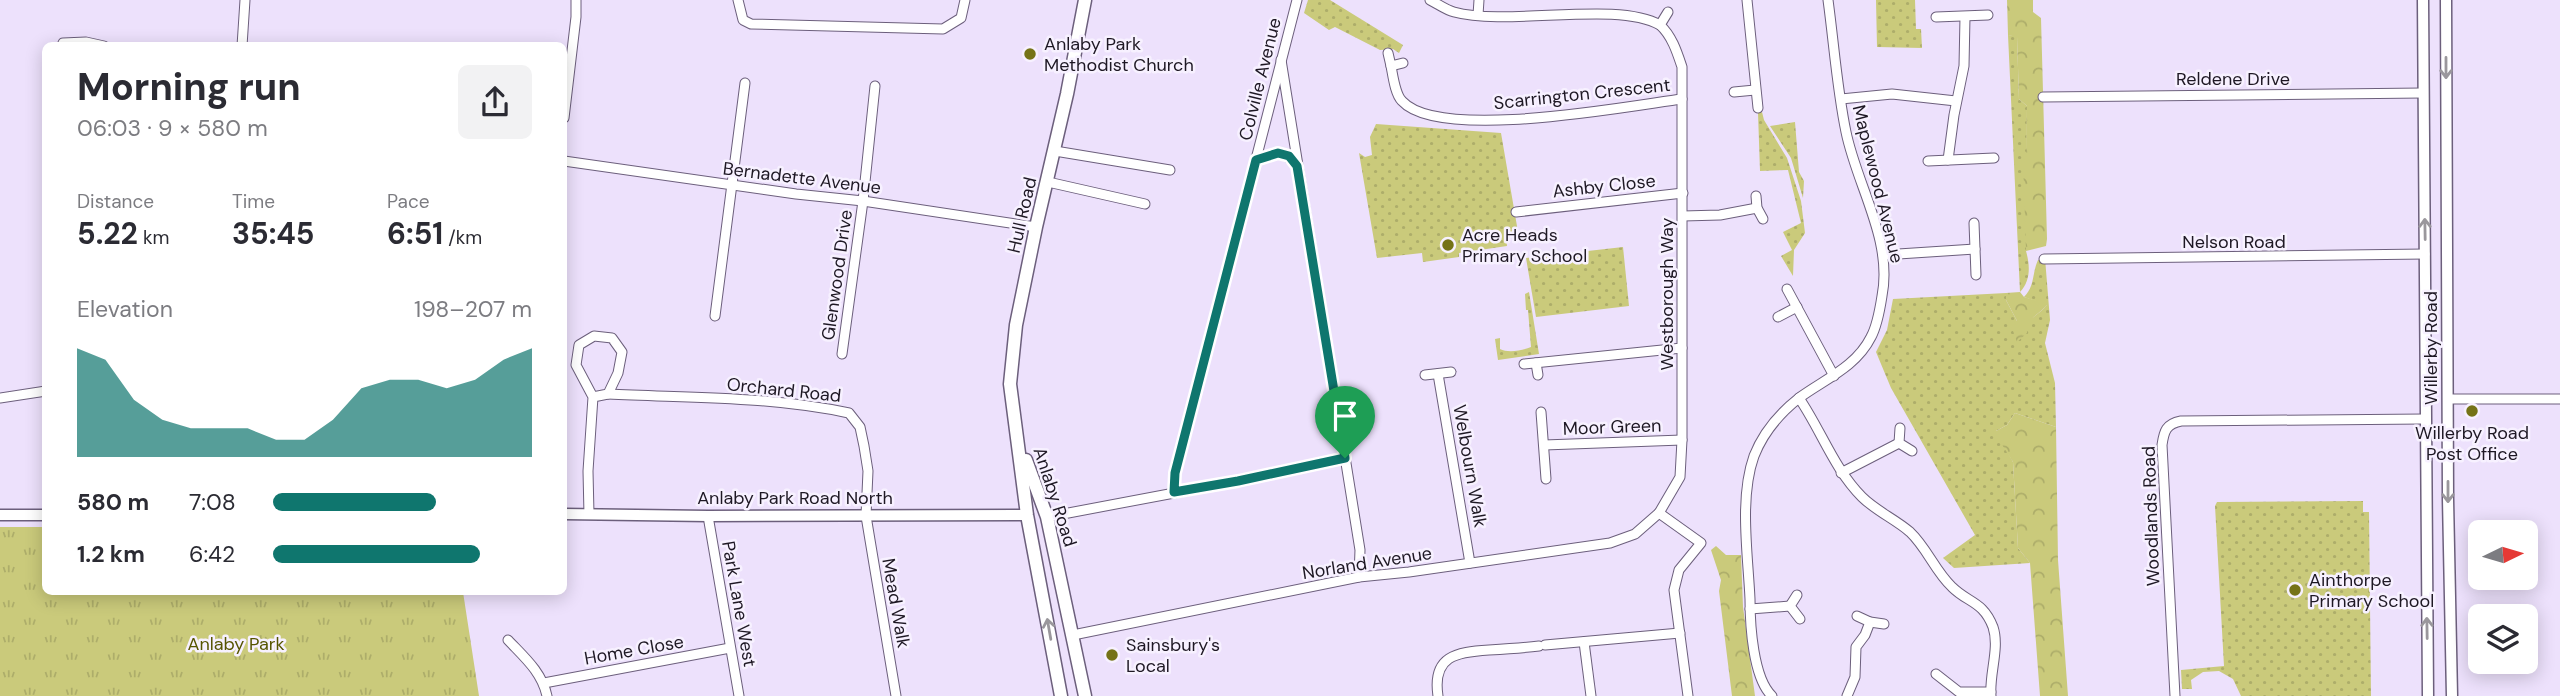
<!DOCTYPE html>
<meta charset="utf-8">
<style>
:root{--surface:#fff;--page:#f2f2f3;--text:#2b2b33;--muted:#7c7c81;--accent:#0f766e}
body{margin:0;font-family:"DM Sans",sans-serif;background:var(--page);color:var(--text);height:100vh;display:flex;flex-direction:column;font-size:26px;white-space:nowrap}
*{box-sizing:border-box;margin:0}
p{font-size:23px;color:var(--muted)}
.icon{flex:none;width:38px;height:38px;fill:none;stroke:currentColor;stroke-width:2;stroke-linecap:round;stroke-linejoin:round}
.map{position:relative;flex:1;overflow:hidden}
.details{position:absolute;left:42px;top:42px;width:525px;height:553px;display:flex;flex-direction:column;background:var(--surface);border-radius:10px;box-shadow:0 4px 18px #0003}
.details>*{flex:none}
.needle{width:46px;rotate:85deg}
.tools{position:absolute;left:2468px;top:520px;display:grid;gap:14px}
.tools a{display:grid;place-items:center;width:70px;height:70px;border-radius:10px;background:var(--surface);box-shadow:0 4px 18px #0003;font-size:35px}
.pin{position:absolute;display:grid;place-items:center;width:60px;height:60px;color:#fff;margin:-72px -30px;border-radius:50% 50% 50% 0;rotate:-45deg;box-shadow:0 0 7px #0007}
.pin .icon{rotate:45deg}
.round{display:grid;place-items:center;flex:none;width:74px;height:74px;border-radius:10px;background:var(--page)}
.head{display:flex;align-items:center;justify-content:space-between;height:119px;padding:0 35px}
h1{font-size:38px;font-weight:700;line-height:52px}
.figures{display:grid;grid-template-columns:repeat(3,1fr);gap:10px;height:119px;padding:7px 35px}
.figures div{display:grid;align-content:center}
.figures b{font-size:30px;font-weight:700}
.figures small{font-size:19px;font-weight:400}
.figures p{font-size:19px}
.chart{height:196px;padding:14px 35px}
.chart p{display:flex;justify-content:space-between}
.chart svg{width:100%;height:126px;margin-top:7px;fill:var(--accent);opacity:.7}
ul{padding:0 35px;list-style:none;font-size:23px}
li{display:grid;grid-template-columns:112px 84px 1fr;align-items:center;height:52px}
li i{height:18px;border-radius:9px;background:var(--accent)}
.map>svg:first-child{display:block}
.grass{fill:url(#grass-dots)}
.forest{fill:url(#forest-crowns)}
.park{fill:url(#park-tufts)}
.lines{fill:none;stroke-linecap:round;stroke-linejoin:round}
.minor-casing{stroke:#6c5f7c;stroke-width:11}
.tertiary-casing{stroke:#6c5f7c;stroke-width:13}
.secondary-casing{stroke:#6c5f7c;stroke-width:15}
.minor{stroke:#fff;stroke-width:9}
.tertiary{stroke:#fff;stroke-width:10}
.secondary{stroke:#fff;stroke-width:12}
.oneway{stroke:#9a979c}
.route-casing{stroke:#fff;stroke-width:14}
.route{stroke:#0f766e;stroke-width:9}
.poi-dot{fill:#757317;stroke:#f7f1ff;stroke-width:2.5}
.labels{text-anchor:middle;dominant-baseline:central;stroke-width:5;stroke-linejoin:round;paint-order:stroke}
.poi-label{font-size:18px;fill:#1e1824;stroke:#f7f1ff;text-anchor:start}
.street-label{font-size:18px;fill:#1e1824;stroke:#f7f1ff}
.park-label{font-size:18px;fill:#565400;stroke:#f7f1ff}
</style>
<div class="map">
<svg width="2560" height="696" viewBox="0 0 2560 696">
<defs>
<pattern id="grass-dots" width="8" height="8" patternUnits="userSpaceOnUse" patternTransform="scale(1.75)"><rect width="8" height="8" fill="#caca7b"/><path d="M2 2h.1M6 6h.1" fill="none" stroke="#adad6a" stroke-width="1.8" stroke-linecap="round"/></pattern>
<pattern id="forest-crowns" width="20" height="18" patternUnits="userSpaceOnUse" patternTransform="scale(1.75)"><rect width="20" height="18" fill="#caca7b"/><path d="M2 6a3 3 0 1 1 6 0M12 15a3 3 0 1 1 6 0" fill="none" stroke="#adad6a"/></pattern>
<pattern id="park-tufts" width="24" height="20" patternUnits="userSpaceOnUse" patternTransform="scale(1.75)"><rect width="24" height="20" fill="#caca7b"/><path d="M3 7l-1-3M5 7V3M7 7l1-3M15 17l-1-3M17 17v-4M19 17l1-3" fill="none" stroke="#adad6a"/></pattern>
</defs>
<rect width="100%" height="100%" fill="#ede1fc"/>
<g class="grass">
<polygon points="1308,0 1330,0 1403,45 1399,53 1393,49 1380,50 1335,27 1329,30 1304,13"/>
<polygon points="1876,0 1915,0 1916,29 1921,29 1922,48 1877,47"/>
<path d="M2008,35L2017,36L2019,99L2027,106L2026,251C2030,265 2031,281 2020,292Z"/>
<polygon points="1762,112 1764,120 1787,158 1801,201 1805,233 1794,250 1793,276 1781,256 1792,250 1783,232 1801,223 1788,170 1760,171 1758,113"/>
<polygon points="1795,122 1799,172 1804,181 1803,198 1791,158 1770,126"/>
<polygon points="1376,124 1501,133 1518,232 1506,235 1507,246 1459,253 1459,257 1423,262 1422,253 1377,258 1359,153 1365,157 1372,155 1370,137"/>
<polygon points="1623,247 1629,306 1536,317 1526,258"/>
<path d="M2045,258L2050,320L2045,343L2055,383L2056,427L2015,413L2007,425L1996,431L2013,462L2018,548L2030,563L1954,568L1943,558L1975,535L1891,388L1876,352L1887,330L1893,299L2006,293V300L2017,321L2026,325C2032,316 2041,313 2047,305L2024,297C2035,286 2032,273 2038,260Z"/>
<path d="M1529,292L1539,354L1498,360L1495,339L1500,338V349C1508,353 1521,351 1531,347L1528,310H1526L1525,294Z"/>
<polygon points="2363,501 2363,512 2369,512 2371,696 2241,696 2233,679 2219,671 2203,672 2191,680 2192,689 2182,689 2181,670 2224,666 2215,506 2217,502"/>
</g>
<g class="forest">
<polygon points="2007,0 2033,0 2033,12 2041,18 2047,239 2046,246 2026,251 2023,159 2026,154 2027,106 2019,99 2017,37 2008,35"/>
<path d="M2020,292L2024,297L2048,304C2039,315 2026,318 2027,333L2017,342L2012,328L2017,321L2006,300V293Z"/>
<polygon points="2015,413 2056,427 2058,560 2068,696 2040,696 2030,563 2018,548 2013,462 2001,443 1994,437 1996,431 2007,425"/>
<polygon points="1716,546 1726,555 1741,555 1743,607 1755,696 1732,696 1719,591 1721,580 1711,550"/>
</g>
<polygon class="park" points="0,527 45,527 46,592 463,592 479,696 0,696"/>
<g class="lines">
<defs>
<g id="minor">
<polyline points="738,0 743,20 751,24 943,29 961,18 965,0"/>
<path d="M1430,0C1438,4 1446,10 1454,12C1509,27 1616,0 1660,25C1672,36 1677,52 1682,67V440L1680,477L1659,513L1701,543L1679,570L1674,590L1688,696"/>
<polyline points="1747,0 1758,108"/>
<polyline points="1478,15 1479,0"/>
<polyline points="1936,17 1988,15"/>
<polyline points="1660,25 1668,12"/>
<polyline points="62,46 63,43 86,42 104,46"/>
<polyline points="242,46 245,0"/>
<polyline points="1388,53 1391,66 1403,63"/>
<polyline points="1281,60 1360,550 1359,577"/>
<path d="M1391,66C1393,76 1395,94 1402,101C1439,142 1629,106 1682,99"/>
<polyline points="1734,92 1755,90"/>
<polyline points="2043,97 2423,93"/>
<polyline points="1841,99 1892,94 1956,101"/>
<polyline points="564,118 576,17 576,0"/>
<polyline points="1055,151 1170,170"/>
<path d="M1256,160C1274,152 1283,149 1296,165"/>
<polyline points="1948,160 1954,115 1964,66 1965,17"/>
<polyline points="564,161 796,194 863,201 1036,227"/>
<polyline points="1928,161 1994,158"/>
<polyline points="1048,182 1145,204"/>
<polyline points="1756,196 1757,208 1763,219"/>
<polyline points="1516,212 1683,193"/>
<polyline points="1683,216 1720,215 1757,208"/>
<polyline points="1974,223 1976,275"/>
<polyline points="1883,255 1975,249"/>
<polyline points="2044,259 2425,254"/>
<polyline points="1787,289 1834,376"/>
<polyline points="715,316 745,83"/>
<polyline points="1778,317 1797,307"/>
<polyline points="842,354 863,201 875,86"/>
<polyline points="1536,363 1538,375"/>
<polyline points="1524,364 1682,348"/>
<polyline points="1438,374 1470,563"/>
<polyline points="1425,375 1451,372"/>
<path d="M608,394C689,398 770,396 849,413L860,427L864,446L868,471L866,516L896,696"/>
<polyline points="0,398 46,391"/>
<path d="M1799,398C1821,430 1834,469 1862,497C1876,511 1895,519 1910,532C1927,548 1935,571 1952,587C1968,603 1983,601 1993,627C2000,648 1989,674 1991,696"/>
<polyline points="2449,399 2560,399"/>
<polyline points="1541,412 1546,479"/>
<polyline points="1900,428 1899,443 1912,451"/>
<polyline points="1544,445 1682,440"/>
<polyline points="1841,473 1899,443"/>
<polyline points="1174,492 1175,473 1297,0"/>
<polyline points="589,514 588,471 593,397 608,394 618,373 622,352 612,338 594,336 579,345 576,365 593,397"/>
<polyline points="708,516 739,696"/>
<polyline points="1047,517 1238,481 1344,458"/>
<polyline points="1797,595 1790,606 1800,619"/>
<polyline points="1750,609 1790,606"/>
<polyline points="1857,616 1870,622 1884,624"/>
<polyline points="1073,635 1359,577 1409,572 1610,543 1635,534 1659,513"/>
<path d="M508,640C524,657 542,672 547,696"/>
<polyline points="1584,642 1591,696"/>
<polyline points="1545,645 1680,633"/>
<polyline points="1936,674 1959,692 1991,692"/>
<polyline points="544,683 730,648"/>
<path d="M1438,696C1432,656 1456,652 1489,650C1506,649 1523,648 1539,646"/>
<path d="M1772,696C1753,678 1750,625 1750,599C1748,555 1739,498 1754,456C1763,433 1780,413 1799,398C1825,379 1856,367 1871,337C1877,326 1880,309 1882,296C1893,240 1857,186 1846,132C1837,89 1834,44 1828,0"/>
<polyline points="1847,696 1855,677 1856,647 1865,635 1870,622"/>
<path d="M2175,696L2162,445C2164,431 2166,424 2181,421L2424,419"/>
</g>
<g id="tertiary">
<polyline points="2423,0 2428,696"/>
<polyline points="2446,0 2448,499 2452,696"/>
<polyline points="564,514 708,516 1027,515"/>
<polyline points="0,515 46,515"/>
</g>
<g id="secondary">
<polyline points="1026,460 1047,517 1085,696"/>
<polyline points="1061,696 1027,515 1010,384 1016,325 1036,227 1067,94 1085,0"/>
</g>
</defs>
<use href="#minor" class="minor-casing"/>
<use href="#tertiary" class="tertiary-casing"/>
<use href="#secondary" class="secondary-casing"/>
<use href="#minor" class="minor"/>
<use href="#tertiary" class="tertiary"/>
<use href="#secondary" class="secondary"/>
</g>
<defs><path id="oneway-shaft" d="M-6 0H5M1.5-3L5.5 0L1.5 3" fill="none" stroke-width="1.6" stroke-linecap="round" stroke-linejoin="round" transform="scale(1.75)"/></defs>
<g class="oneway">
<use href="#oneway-shaft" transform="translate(2446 68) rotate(90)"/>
<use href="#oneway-shaft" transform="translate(2425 229) rotate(-91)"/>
<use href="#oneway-shaft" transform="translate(2448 492) rotate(90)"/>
<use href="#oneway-shaft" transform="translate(2427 628) rotate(-91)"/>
<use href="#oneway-shaft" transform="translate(1049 629) rotate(-100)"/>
</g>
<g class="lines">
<defs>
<polygon id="route" points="1278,153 1289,156 1297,166 1345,458 1238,481 1174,492 1175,473 1256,160"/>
</defs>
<use href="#route" class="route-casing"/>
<use href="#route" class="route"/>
</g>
<g class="poi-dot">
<circle cx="1030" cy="54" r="7"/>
<circle cx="1448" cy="245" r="7"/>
<circle cx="2472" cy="411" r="7"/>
<circle cx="2295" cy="590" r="7"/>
<circle cx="1112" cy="655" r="7"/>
</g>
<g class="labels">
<g class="poi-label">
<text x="1044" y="44">Anlaby Park<tspan x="1044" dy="21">Methodist Church</tspan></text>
<text x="1462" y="235">Acre Heads<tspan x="1462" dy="21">Primary School</tspan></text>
<text x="2472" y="433" text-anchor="middle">Willerby Road<tspan x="2472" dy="21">Post Office</tspan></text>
<text x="2309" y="580">Ainthorpe<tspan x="2309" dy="21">Primary School</tspan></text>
<text x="1126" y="645">Sainsbury's<tspan x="1126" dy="21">Local</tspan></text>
</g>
<g class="street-label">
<text transform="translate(1260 79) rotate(-76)">Colville Avenue</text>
<text x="2233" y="79">Reldene Drive</text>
<text transform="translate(1582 94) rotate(-6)">Scarrington Crescent</text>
<text transform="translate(802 178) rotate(7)">Bernadette Avenue</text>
<text transform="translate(1878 184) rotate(76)">Maplewood Avenue</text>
<text transform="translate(1604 186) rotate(-6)">Ashby Close</text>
<text transform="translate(1022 215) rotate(-77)">Hull Road</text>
<text x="2234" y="242">Nelson Road</text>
<text transform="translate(837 275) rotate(-82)">Glenwood Drive</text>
<text transform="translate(1667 294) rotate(-90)">Westborough Way</text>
<text transform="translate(2431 348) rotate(-90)">Willerby Road</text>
<text transform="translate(784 390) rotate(6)">Orchard Road</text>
<text transform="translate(1612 427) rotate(-2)">Moor Green</text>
<text transform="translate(1470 466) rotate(80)">Welbourn Walk</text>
<text transform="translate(1055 497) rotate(72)">Anlaby Road</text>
<text x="795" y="498">Anlaby Park Road North</text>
<text transform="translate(2151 516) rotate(-92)">Woodlands Road</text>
<text transform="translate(1367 563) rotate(-9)">Norland Avenue</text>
<text transform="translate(896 603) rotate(80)">Mead Walk</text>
<text transform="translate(739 604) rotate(80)">Park Lane West</text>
<text transform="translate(634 650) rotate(-10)">Home Close</text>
</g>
<g class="park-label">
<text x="236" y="644">Anlaby Park</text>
</g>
</g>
</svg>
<div class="tools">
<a><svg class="needle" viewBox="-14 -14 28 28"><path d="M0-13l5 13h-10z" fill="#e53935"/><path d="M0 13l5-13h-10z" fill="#7c7c81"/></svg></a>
<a><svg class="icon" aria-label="layers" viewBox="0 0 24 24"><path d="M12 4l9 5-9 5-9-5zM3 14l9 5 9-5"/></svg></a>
</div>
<div class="pin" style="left:1345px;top:458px;background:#1e9e55"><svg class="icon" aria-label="arrive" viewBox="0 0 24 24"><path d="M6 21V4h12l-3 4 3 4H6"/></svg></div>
<section class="details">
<div class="head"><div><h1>Morning run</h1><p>06:03 · 9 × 580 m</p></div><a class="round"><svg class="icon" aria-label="share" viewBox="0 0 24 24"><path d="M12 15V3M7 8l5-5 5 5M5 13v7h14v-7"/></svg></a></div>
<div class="figures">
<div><p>Distance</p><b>5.22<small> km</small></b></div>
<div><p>Time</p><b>35:45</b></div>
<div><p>Pace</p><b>6:51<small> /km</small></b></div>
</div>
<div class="chart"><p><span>Elevation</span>198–207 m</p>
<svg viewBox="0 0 160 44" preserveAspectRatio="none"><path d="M0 44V6L10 10L20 24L30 31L40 34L50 34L60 34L70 38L80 38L90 31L100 20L110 17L120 17L130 20L140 17L150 10L160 6V44z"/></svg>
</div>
<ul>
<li><b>580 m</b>7:08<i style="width:63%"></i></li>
<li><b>1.2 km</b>6:42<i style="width:80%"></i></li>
</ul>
</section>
</div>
